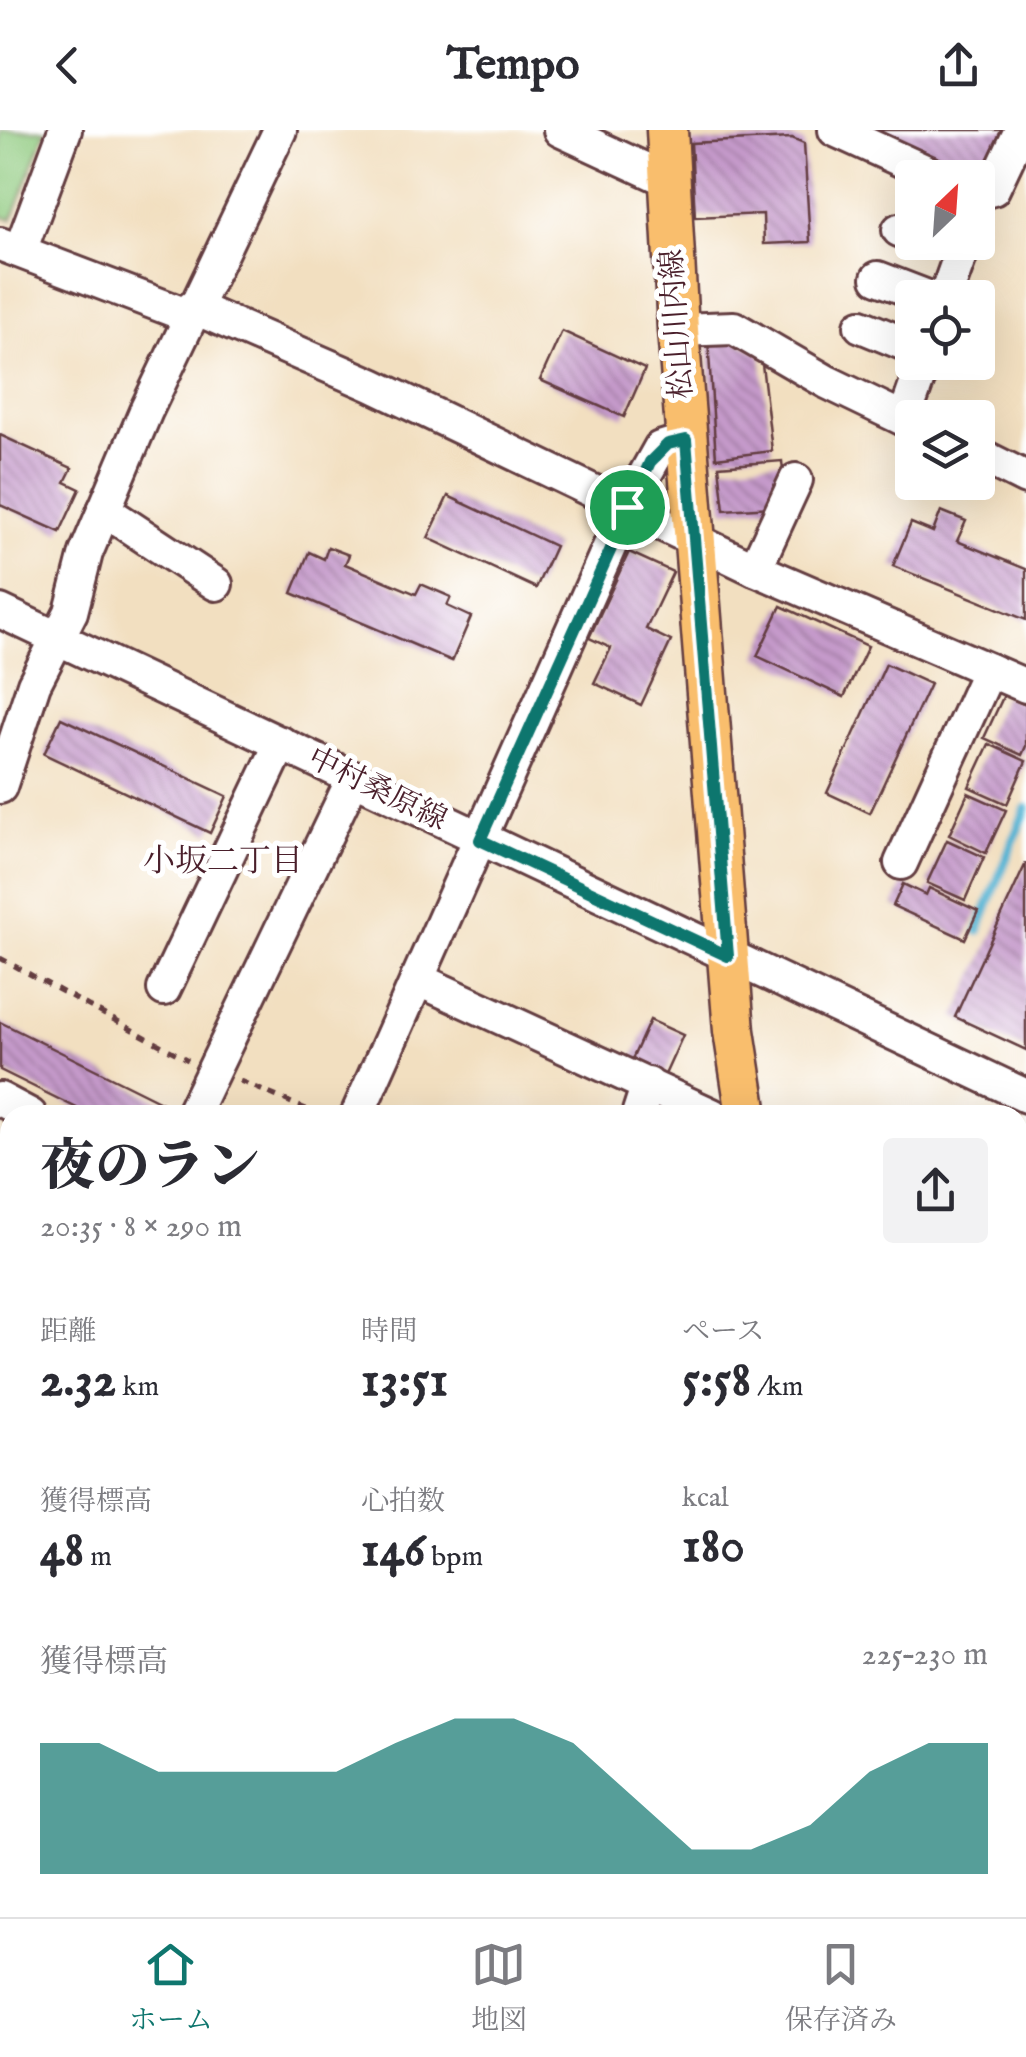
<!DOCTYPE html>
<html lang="ja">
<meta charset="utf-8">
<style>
:root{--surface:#fff;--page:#f2f2f3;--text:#2b2b33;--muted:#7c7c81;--line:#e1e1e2;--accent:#0f766e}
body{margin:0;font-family:"IM FELL English","Noto Serif JP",serif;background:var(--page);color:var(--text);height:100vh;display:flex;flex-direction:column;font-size:38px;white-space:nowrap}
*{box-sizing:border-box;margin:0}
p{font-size:32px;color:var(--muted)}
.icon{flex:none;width:55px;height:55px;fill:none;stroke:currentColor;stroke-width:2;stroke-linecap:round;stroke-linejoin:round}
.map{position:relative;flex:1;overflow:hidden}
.drawer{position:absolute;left:0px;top:975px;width:1028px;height:812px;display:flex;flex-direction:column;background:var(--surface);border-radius:30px 30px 0 0;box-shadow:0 10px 40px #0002}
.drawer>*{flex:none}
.needle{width:65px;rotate:25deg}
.fabs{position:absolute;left:895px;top:30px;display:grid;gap:20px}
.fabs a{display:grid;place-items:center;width:100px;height:100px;border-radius:10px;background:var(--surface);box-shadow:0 10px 40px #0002;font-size:50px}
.pin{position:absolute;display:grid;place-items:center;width:85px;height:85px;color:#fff;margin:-42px;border:5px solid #fff;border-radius:50%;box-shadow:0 2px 10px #0007}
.round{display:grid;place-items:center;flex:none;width:105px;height:105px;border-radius:10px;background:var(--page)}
.overview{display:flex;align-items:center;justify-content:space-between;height:170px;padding:0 40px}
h1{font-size:55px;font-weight:800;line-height:75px}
.figures{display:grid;grid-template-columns:repeat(3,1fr);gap:15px;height:170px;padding:10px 40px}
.figures div{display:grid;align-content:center}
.figures b{font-size:50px;font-weight:800}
.figures small{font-size:28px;font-weight:400}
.figures p{font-size:28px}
.chart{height:280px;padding:20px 40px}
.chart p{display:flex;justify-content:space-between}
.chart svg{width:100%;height:180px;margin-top:10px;fill:var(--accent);opacity:.7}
header{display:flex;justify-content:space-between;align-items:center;height:130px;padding:0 40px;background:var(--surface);font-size:45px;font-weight:800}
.tabs{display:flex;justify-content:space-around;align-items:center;height:140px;border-top:2px solid var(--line);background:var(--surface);font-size:28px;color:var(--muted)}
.tabs a{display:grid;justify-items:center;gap:5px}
.tabs .on{color:var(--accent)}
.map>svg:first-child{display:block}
.pitch{fill:#8fca7f;stroke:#6c7455;stroke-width:2.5}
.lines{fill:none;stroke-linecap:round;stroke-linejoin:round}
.stream{stroke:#54b3d3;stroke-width:9}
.building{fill:url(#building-back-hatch)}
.minor-casing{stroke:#633c41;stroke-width:38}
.major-casing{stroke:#633c41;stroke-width:45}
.path{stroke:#633c41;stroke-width:5;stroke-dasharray:8 8;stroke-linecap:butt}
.minor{stroke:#fff;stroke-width:32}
.major{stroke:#f9be6d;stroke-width:40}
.route-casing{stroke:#fff;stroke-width:20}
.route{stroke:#0f766e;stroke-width:12}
.labels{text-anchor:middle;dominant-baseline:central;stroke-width:10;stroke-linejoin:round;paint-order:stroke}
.street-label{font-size:30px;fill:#4a1f2b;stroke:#fff}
.neighbourhood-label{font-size:32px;fill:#4a1f2b;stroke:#fff}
</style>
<header><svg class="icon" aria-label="back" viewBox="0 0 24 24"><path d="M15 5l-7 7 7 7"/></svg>Tempo<svg class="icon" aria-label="share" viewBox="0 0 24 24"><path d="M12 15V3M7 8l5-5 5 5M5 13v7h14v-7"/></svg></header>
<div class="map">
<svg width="1026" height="1787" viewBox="0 0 1026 1787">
<defs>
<pattern id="building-back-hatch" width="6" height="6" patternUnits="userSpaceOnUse" patternTransform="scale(2.5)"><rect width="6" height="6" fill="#c59aca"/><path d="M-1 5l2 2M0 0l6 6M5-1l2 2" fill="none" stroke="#a27da4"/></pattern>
</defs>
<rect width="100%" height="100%" fill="#fff"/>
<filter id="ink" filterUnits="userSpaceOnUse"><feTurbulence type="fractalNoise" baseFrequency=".01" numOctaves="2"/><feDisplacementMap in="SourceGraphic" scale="20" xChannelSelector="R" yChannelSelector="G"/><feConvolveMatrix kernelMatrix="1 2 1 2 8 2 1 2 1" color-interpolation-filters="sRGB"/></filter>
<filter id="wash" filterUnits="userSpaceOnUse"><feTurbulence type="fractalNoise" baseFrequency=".0048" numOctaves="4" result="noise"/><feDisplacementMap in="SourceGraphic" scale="40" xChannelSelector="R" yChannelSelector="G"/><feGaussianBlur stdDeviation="2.25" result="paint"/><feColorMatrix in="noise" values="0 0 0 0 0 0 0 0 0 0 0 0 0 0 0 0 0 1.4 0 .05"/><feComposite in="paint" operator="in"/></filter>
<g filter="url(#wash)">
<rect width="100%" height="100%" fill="#f2dfc0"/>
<polygon class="pitch" points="0,0 46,0 12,90 0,86"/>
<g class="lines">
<g class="stream">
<polyline points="978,801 1026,678"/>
<polyline points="508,1787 513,1778"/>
</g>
</g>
<g id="blocks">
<g class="building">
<polygon points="861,0 1009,0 983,56 978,48 965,48"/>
<polygon points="792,8 804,13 810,112 764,114 763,84 695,87 691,13"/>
<polygon points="562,201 645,239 624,287 540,250"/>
<polygon points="730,207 761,225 772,321 716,328 708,210"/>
<polygon points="0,305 72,338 65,352 80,359 60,402 0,375"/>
<polygon points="782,331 784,351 772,377 724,380 719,336"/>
<polygon points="448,366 555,416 536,458 428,408"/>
<polygon points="941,381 966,391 957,411 1026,439 1026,490 893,436 911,393 933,402"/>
<polygon points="328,417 349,425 345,434 416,464 421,454 451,467 447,476 471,487 452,531 292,463 309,422 324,429"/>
<polygon points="629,422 673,442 646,499 671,511 641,575 594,553 611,518 589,508"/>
<polygon points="781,476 868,516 844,567 757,526"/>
<polygon points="886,534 930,554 870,683 827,663"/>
<polygon points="1004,565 1026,575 1026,616 1022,625 984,608"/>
<polygon points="61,588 227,666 210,703 44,624"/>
<polygon points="989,614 1026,631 1007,674 969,657"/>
<polygon points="968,663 1006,680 986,723 949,705"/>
<polygon points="947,710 984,727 965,770 927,753"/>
<polygon points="1026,733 1026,920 955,887"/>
<polygon points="903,754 926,765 929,758 978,781 965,809 893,776"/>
<polygon points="650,890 683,905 663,949 630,934"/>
<polygon points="0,892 173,978 169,985 91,985 0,940"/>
<polygon points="1018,1066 1026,1070 1026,1107 1018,1105"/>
<polygon points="0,1157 10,1162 10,1198 0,1220"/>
<polygon points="1018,1230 1026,1234 1026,1383 1018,1379"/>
<polygon points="531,1778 640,1778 659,1787 526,1787"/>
<polygon points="728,1778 812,1778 829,1787 745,1787"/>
</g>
</g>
</g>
<g filter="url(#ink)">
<use href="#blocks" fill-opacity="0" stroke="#633c41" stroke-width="2.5"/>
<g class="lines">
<defs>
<g id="minor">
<polyline points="560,0 670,51"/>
<polyline points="835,0 940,48"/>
<polyline points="978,63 993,59 1021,0"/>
<polyline points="899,100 912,105"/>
<polyline points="0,114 189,186"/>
<polyline points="20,121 65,0"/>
<polyline points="878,148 930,168"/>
<polyline points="945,168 965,112"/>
<polyline points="193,177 372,255 755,439 1026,556"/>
<polyline points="861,196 912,217"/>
<polyline points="678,200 734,198 827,252 912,293"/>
<polyline points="904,289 924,232"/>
<polyline points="978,324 1026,348"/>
<polyline points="104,380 216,454"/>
<polyline points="755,439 796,350"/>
<polyline points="0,481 1026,966"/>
<polyline points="0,657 34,554 71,482 86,423 146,281 280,0"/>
<polyline points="901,733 989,540"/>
<polyline points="417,849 712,985"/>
<polyline points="164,859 281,613"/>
<polyline points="0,969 30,985"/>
<polyline points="192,985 354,647"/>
<polyline points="357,985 627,377 660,318 686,310"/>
<polyline points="638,985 648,954"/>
<polyline points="0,1140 10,1146"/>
<polyline points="0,1254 10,1233"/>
<polyline points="1018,1451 1026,1456"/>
<polyline points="1018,1598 1026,1602"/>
<polyline points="0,1702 10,1707"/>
<polyline points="434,1778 454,1787"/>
<polyline points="685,1778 703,1787"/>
<polyline points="7,1787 12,1778"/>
</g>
<g id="major">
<polyline points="667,0 678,200 734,901 747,985"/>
<polyline points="957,1778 960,1787"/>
</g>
</defs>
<use href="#minor" class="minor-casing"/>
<use href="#major" class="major-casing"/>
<g class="path">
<polyline points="0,828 188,930"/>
<polyline points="240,951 320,985"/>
<polyline points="154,1778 176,1787"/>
</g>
<use href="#minor" class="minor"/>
<use href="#major" class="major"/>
</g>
</g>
<g class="lines" filter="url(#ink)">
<defs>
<polygon id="route" points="686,310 728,826 480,710 650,332 668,314"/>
</defs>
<use href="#route" class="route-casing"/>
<use href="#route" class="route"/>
</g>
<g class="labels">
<g class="street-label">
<text transform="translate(678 194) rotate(-94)">松山川内線</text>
<text transform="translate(377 660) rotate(26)">中村桑原線</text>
</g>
<g class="neighbourhood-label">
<text x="223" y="732">小坂二丁目</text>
</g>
</g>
</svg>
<div class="fabs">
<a><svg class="needle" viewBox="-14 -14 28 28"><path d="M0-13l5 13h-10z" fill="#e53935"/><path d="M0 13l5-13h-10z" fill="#7c7c81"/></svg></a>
<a><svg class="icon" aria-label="locate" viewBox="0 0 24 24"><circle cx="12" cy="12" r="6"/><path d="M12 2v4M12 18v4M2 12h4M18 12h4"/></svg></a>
<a><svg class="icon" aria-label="layers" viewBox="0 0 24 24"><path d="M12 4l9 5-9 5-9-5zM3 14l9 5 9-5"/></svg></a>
</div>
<div class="pin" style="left:627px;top:377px;background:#1e9e55"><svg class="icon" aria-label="arrive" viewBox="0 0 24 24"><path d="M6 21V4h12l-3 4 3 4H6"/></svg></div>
<section class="drawer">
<div class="overview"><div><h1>夜のラン</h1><p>20:35 · 8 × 290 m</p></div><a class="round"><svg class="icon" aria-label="share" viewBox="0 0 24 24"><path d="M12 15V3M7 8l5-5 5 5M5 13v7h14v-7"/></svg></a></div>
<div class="figures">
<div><p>距離</p><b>2.32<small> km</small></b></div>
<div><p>時間</p><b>13:51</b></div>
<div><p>ペース</p><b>5:58<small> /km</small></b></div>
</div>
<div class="figures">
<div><p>獲得標高</p><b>48<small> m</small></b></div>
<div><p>心拍数</p><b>146<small> bpm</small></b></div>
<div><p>kcal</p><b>180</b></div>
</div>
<div class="chart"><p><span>獲得標高</span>225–230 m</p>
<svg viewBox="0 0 160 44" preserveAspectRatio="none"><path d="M0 44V12L10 12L20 19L30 19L40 19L50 19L60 12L70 6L80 6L90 12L100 25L110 38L120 38L130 32L140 19L150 12L160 12V44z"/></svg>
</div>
</section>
</div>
<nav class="tabs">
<a class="on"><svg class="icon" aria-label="home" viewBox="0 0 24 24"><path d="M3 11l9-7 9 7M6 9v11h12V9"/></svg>ホーム</a>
<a><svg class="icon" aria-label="map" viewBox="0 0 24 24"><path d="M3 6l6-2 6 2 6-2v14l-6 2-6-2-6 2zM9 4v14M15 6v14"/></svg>地図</a>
<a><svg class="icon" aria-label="saved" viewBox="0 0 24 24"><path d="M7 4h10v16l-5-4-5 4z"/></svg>保存済み</a>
</nav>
